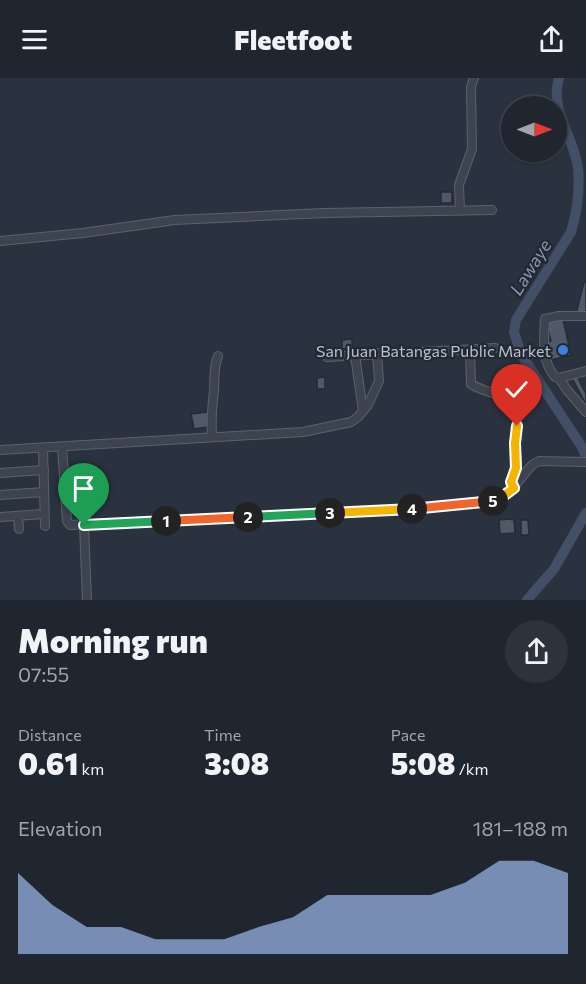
<!DOCTYPE html>
<meta charset="utf-8">
<style>
:root{--surface:#20262f;--page:#2d323b;--text:#f1f3f6;--muted:#a2a5aa;--line:#3d434b;--accent:#9db9ec}
body{margin:0;font-family:Commissioner,sans-serif;background:var(--page);color:var(--text);height:100vh;display:flex;flex-direction:column;font-size:22px;white-space:nowrap}
*{box-sizing:border-box;margin:0}
p{font-size:20px;color:var(--muted)}
.icon{flex:none;width:33px;height:33px;fill:none;stroke:currentColor;stroke-width:2;stroke-linecap:round;stroke-linejoin:round}
.map{position:relative;height:522px;overflow:hidden}
.side{display:flex;flex-direction:column;background:var(--surface);flex:1}
.side>*{flex:none}
.needle{width:39px;rotate:90deg}
.controls{position:absolute;left:501px;top:18px;display:grid;gap:12px}
.controls a{display:grid;place-items:center;width:66px;height:66px;border-radius:50%;background:var(--surface);box-shadow:0 2px 4px #0004,0 0 0 2px var(--line);font-size:30px}
.pin{position:absolute;display:grid;place-items:center;width:51px;height:51px;color:#fff;margin:-62px -26px;border-radius:50% 50% 50% 0;rotate:-45deg;box-shadow:0 0 6px #0007}
.pin .icon{rotate:45deg}
.km{position:absolute;width:30px;height:30px;margin:-15px;border-radius:50%;background:#222;color:#fff;font-size:16px;line-height:30px;text-align:center}
.round{display:grid;place-items:center;flex:none;width:63px;height:63px;border-radius:32px;background:var(--page)}
.headline{display:flex;align-items:center;justify-content:space-between;height:102px;padding:0 18px}
h1{font-size:33px;font-weight:800;line-height:45px}
.stats{display:grid;grid-template-columns:repeat(3,1fr);gap:9px;height:102px;padding:6px 18px}
.stats div{display:grid;align-content:center}
.stats b{font-size:30px;font-weight:800}
.stats small{font-size:16px;font-weight:400}
.stats p{font-size:16px}
.chart{height:168px;padding:12px 18px}
.chart p{display:flex;justify-content:space-between}
.chart svg{width:100%;height:108px;margin-top:6px;fill:var(--accent);opacity:.7}
header{display:flex;justify-content:space-between;align-items:center;height:78px;padding:0 18px;background:var(--surface);font-size:27px;font-weight:800}
.map>svg:first-child{display:block}
.lines{fill:none;stroke-linecap:round;stroke-linejoin:round}
.river{stroke:#424f66;stroke-width:10}
.building{fill:#505967;stroke:#242b36;stroke-width:1.5}
.minor-casing{stroke:#5b626c;stroke-width:10}
.minor{stroke:#3e444f;stroke-width:8}
.split-1-casing{stroke:#fff;stroke-width:12}
.split-2-casing{stroke:#fff;stroke-width:12}
.split-3-casing{stroke:#fff;stroke-width:12}
.split-4-casing{stroke:#fff;stroke-width:12}
.split-5-casing{stroke:#fff;stroke-width:12}
.split-6-casing{stroke:#fff;stroke-width:12}
.split-1{stroke:#22a559;stroke-width:8}
.split-2{stroke:#f0652b;stroke-width:8}
.split-3{stroke:#22a559;stroke-width:8}
.split-4{stroke:#f5b400;stroke-width:8}
.split-5{stroke:#f0652b;stroke-width:8}
.split-6{stroke:#f5b400;stroke-width:8}
.shop-dot{fill:#3f7fe0;stroke:#222934;stroke-width:2}
.labels{text-anchor:middle;dominant-baseline:central;stroke-width:4.5;stroke-linejoin:round;paint-order:stroke}
.poi-label{font-size:16px;fill:#bac0c9;stroke:#222934;text-anchor:end}
.water-label{font-size:18px;font-style:italic;fill:#8695ad;stroke:#222934}
</style>
<header><svg class="icon" aria-label="menu" viewBox="0 0 24 24"><path d="M4 6h16M4 12h16M4 18h16"/></svg>Fleetfoot<svg class="icon" aria-label="share" viewBox="0 0 24 24"><path d="M12 15V3M7 8l5-5 5 5M5 13v7h14v-7"/></svg></header>
<div class="map">
<svg width="586" height="522" viewBox="0 0 586 522">
<rect width="100%" height="100%" fill="#2a323f"/>
<g class="lines">
<g class="river">
<path d="M559,0C549,32 574,59 578,90C580,111 577,134 571,154L516,242L514,254L521,276L582,369L586,379"/>
<polyline points="527,522 554,491 586,435"/>
</g>
</g>
<g class="building">
<rect x="441" y="114" width="11" height="11"/>
<polygon points="584,204 586,204 586,236 576,236"/>
<polygon points="563,241 571,277 551,282 547,264 551,263 546,244"/>
<polygon points="352,261 352,270 342,271 342,262"/>
<polygon points="577,298 586,316 586,327 572,300"/>
<polygon points="325,299 325,311 317,311 317,300"/>
<polygon points="208,334 208,349 194,351 191,336"/>
<polygon points="509,441 514,442 515,455 500,456 499,442"/>
<polygon points="521,442 528,442 529,457 521,457"/>
</g>
<g class="lines">
<defs>
<g id="minor">
<polyline points="460,132 459,107 472,71 471,9 474,0"/>
<polyline points="0,163 83,155 175,142 325,135 492,132"/>
<path d="M586,238H559L545,241C544,262 541,282 555,299L559,300L586,293"/>
<path d="M470,271L471,306C483,314 502,316 510,323C522,332 516,351 515,363C514,371 518,379 517,387C515,396 510,402 514,410"/>
<polyline points="355,277 363,333"/>
<polyline points="327,279 495,270"/>
<polyline points="559,300 567,312 586,334"/>
<path d="M212,358C211,342 212,329 214,313C215,301 213,290 218,278"/>
<polyline points="62,369 67,443 70,447 391,432 481,425 502,419 511,412 532,387 539,383 586,384"/>
<polyline points="43,370 45,448"/>
<polyline points="0,372 303,354 351,344 358,339 368,327 379,303 377,275"/>
<polyline points="0,395 44,392"/>
<polyline points="0,417 44,414"/>
<polyline points="18,438 19,451"/>
<polyline points="0,439 44,436"/>
<polyline points="84,447 87,522"/>
</g>
</defs>
<use href="#minor" class="minor-casing"/>
<use href="#minor" class="minor"/>
</g>
<g class="lines">
<defs>
<polyline id="split-1" points="84,447 166,443"/>
<polyline id="split-2" points="166,443 248,439"/>
<polyline id="split-3" points="248,439 330,435"/>
<polyline id="split-4" points="330,435 412,431"/>
<polyline id="split-5" points="412,431 493,423"/>
<polyline id="split-6" points="493,423 502,419 514,410 511,404 516,390 515,365 517,348"/>
</defs>
<use href="#split-1" class="split-1-casing"/>
<use href="#split-2" class="split-2-casing"/>
<use href="#split-3" class="split-3-casing"/>
<use href="#split-4" class="split-4-casing"/>
<use href="#split-5" class="split-5-casing"/>
<use href="#split-6" class="split-6-casing"/>
<use href="#split-1" class="split-1"/>
<use href="#split-2" class="split-2"/>
<use href="#split-3" class="split-3"/>
<use href="#split-4" class="split-4"/>
<use href="#split-5" class="split-5"/>
<use href="#split-6" class="split-6"/>
</g>
<circle class="shop-dot" cx="563" cy="272" r="6"/>
<g class="labels">
<g class="poi-label">
<text x="551" y="272">San Juan Batangas Public Market</text>
</g>
<g class="water-label">
<text transform="translate(530 189) rotate(-58)">Lawaye</text>
</g>
</g>
</svg>
<div class="controls">
<a><svg class="needle" viewBox="-14 -14 28 28"><path d="M0-13l5 13h-10z" fill="#e53935"/><path d="M0 13l5-13h-10z" fill="#a2a5aa"/></svg></a>
</div>
<div class="pin" style="left:84px;top:447px;background:#1e9e55"><svg class="icon" aria-label="arrive" viewBox="0 0 24 24"><path d="M6 21V4h12l-3 4 3 4H6"/></svg></div>
<div class="pin" style="left:517px;top:348px;background:#d93025"><svg class="icon" aria-label="check" viewBox="0 0 24 24"><path d="M5 12l5 5 9-10"/></svg></div>
<b class="km" style="left:166px;top:443px">1</b>
<b class="km" style="left:248px;top:439px">2</b>
<b class="km" style="left:330px;top:435px">3</b>
<b class="km" style="left:412px;top:431px">4</b>
<b class="km" style="left:493px;top:423px">5</b>
</div>
<section class="side">
<div class="headline"><div><h1>Morning run</h1><p>07:55</p></div><a class="round"><svg class="icon" aria-label="share" viewBox="0 0 24 24"><path d="M12 15V3M7 8l5-5 5 5M5 13v7h14v-7"/></svg></a></div>
<div class="stats">
<div><p>Distance</p><b>0.61<small> km</small></b></div>
<div><p>Time</p><b>3:08</b></div>
<div><p>Pace</p><b>5:08<small> /km</small></b></div>
</div>
<div class="chart"><p><span>Elevation</span>181–188 m</p>
<svg viewBox="0 0 160 44" preserveAspectRatio="none"><path d="M0 44V11L10 24L20 33L30 33L40 38L50 38L60 38L70 33L80 29L90 20L100 20L110 20L120 20L130 15L140 6L150 6L160 11V44z"/></svg>
</div>
</section>
